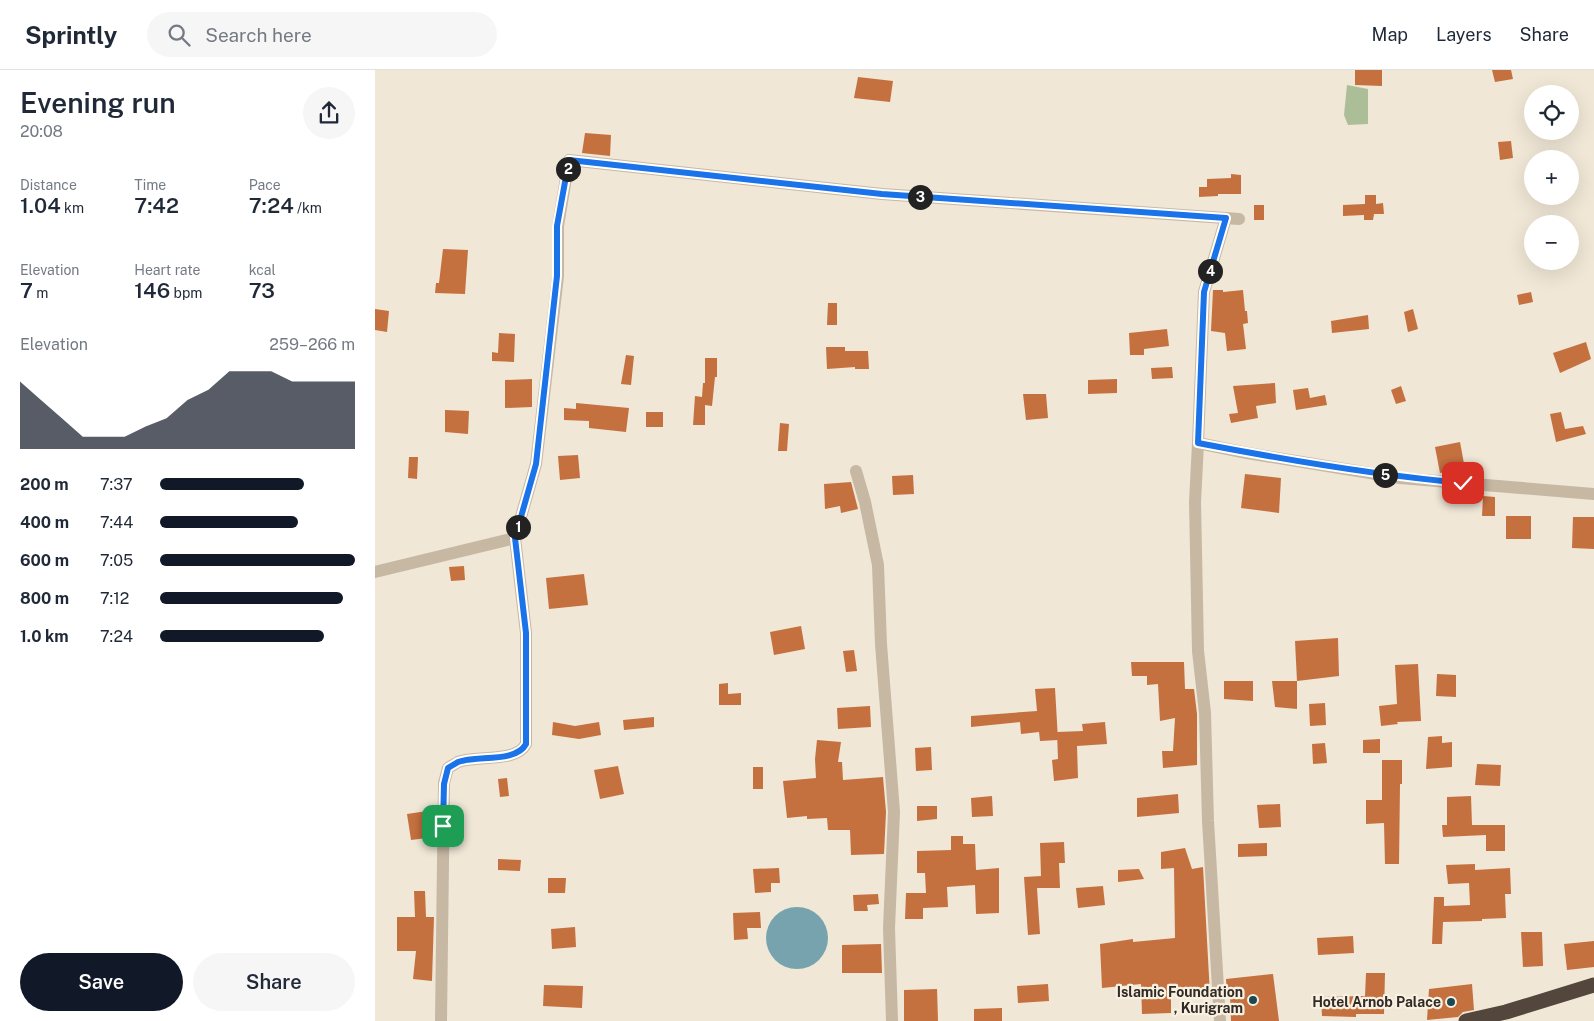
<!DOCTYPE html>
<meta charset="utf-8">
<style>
:root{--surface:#fff;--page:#f6f6f7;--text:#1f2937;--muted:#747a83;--line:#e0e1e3;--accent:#111827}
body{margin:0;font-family:"Public Sans",sans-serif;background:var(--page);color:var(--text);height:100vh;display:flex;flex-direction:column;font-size:19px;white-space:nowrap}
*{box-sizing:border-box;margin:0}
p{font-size:16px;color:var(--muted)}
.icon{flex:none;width:28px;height:28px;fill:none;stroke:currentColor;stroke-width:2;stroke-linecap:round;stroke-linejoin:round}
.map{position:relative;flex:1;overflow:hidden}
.drawer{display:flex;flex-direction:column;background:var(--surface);width:375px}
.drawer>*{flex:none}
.tools{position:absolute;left:1149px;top:15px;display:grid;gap:10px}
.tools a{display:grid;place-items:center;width:55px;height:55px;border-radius:50%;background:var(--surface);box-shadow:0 5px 20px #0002;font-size:25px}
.pin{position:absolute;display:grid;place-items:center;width:42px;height:42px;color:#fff;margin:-21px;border-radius:10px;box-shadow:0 2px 8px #0006}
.km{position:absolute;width:25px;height:25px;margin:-12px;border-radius:50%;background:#222;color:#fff;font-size:14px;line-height:25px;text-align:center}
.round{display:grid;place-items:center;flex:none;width:52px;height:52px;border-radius:26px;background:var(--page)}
.summary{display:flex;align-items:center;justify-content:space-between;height:85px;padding:0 20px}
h1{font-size:28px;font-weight:600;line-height:38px}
.stats{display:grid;grid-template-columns:repeat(3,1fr);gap:8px;height:85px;padding:5px 20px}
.stats div{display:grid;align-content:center}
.stats b{font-size:21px;font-weight:600}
.stats small{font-size:14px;font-weight:400}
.stats p{font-size:14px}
.chart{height:140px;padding:10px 20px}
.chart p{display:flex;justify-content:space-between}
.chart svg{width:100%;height:90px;margin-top:5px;fill:var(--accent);opacity:.7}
.primary-button{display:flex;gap:10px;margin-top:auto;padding:10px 20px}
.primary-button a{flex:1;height:58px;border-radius:30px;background:var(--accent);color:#fff;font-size:20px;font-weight:600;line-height:58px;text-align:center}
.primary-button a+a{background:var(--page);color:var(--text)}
ul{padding:0 20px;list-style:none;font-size:16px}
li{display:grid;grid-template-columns:80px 60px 1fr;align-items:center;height:38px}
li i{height:12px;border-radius:6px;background:var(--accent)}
header{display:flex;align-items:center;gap:30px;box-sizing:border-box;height:70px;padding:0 25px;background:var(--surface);border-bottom:1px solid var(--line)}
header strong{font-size:24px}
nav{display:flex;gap:28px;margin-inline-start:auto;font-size:18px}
.search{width:350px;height:45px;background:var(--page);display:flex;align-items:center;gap:12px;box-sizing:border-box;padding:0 18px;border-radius:28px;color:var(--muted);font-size:19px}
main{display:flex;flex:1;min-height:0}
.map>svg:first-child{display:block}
.green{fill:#acbe97}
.water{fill:#76a3ad}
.building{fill:#c5703f}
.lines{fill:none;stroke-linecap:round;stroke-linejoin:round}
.street{stroke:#c7b8a3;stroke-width:12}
.highway{stroke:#53463c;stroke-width:15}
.route-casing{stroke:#fff;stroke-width:10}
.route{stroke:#1a73e8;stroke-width:6}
.poi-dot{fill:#1b4853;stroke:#f8f1e2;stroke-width:2}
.labels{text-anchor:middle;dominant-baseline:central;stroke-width:4.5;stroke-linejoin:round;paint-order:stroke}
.poi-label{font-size:14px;font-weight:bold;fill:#322b25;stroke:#f8f1e2;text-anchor:end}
</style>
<header>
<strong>Sprintly</strong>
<div class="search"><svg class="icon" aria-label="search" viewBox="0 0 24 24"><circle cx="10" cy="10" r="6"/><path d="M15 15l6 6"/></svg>Search here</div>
<nav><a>Map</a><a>Layers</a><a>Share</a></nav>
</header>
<main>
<section class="drawer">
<div class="summary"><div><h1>Evening run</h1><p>20:08</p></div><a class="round"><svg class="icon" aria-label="share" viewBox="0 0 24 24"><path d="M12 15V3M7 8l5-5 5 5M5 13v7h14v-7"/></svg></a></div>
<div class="stats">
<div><p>Distance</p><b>1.04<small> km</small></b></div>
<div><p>Time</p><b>7:42</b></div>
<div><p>Pace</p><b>7:24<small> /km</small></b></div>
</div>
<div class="stats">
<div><p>Elevation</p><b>7<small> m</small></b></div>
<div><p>Heart rate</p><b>146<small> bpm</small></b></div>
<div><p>kcal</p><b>73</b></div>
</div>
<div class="chart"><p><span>Elevation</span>259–266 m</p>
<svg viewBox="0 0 160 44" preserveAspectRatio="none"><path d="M0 44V11L10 20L20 29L30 38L40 38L50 38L60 33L70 29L80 20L90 15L100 6L110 6L120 6L130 11L140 11L150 11L160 11V44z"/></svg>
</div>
<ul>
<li><b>200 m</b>7:37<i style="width:74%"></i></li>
<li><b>400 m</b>7:44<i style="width:71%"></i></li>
<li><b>600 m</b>7:05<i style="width:100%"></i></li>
<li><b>800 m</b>7:12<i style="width:94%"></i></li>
<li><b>1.0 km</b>7:24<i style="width:84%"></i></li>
</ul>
<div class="primary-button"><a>Save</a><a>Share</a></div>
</section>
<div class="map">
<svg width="1219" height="951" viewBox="0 0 1219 951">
<rect width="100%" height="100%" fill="#f0e7d6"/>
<polygon class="green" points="972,15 993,19 993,54 973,55 969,45"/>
<circle class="water" cx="422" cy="868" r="31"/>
<g class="building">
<polygon points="980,0 1007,0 1007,16 980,15"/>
<polygon points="1117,0 1136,0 1138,9 1120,12"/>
<polygon points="483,7 518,11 515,32 479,28"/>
<polygon points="210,63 236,65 235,86 207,83"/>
<polygon points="1136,71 1138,88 1125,90 1123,72"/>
<polygon points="856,104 866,105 866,124 843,124 843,126 824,127 824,117 832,117 832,109 856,108"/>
<polygon points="990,125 1001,125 1001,134 1008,133 1009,144 999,144 998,150 989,150 989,145 968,146 968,135 990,134"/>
<rect x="879" y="135" width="10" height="15"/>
<polygon points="68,179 93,180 90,224 60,223 61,213 64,213"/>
<polygon points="838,220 848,220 848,222 868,220 870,241 872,241 873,253 868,254 871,279 852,281 850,263 836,261"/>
<polygon points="1156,222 1158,232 1144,235 1142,225"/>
<polygon points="453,233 462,233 462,255 452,255"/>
<polygon points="0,239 14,241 12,262 0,260"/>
<polygon points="1038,239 1043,259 1033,262 1029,242"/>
<polygon points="993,245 994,259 957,263 956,251"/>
<polygon points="792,259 794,276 769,279 769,285 755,285 754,263"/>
<polygon points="124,263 140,264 139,292 117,291 117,282 123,283"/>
<polygon points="1211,272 1216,289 1185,303 1178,283"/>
<polygon points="451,277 470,277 470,281 493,281 494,299 480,299 480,297 452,299"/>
<polygon points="251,285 259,286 256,315 246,314"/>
<polygon points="330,288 342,288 342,307 340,307 337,336 330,335 330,355 318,355 320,326 327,327 328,313 330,313"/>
<polygon points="797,297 798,308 777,309 776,298"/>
<polygon points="157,309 157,337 130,338 130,310"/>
<polygon points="742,309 742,323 713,324 713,310"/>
<polygon points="900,313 901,333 881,336 883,348 856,353 854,344 863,343 858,316"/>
<polygon points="1026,316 1031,331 1021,334 1016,320"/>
<polygon points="933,318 935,328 950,325 952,335 921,340 918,320"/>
<polygon points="648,324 671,324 673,348 651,350"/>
<polygon points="201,333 254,338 251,362 214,358 214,351 189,350 189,338 201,339"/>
<polygon points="70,340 94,341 93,364 70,362"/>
<rect x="271" y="342" width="17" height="15"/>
<polygon points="1186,342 1190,359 1208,356 1211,364 1181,372 1175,344"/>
<polygon points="405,353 414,354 412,381 403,381"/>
<polygon points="1085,372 1090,399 1065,403 1060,377"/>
<polygon points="203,385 205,408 185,410 183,386"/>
<polygon points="34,387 43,387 42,409 33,408"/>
<polygon points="870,404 906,408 904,443 866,438"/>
<polygon points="538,405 539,424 518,425 517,406"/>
<polygon points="476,412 483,439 466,443 465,436 450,439 449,414"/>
<polygon points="1108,426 1120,427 1120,446 1107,446"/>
<rect x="1131" y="446" width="25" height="23"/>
<polygon points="1198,447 1219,447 1219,479 1197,478"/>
<polygon points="89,496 90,510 76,511 74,497"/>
<polygon points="209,504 213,535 174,539 171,508"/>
<polygon points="426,556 430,579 399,585 395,562"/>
<polygon points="963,568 964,606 922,611 920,571"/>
<polygon points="479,580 482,601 471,602 468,581"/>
<polygon points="756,592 809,592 810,619 819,619 822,644 822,695 788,698 787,681 798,681 800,648 785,651 783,614 772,615 772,606 757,606"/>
<polygon points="1043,594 1046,651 1022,652 1023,654 1006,656 1004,636 1022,634 1020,595"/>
<polygon points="1062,604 1081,605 1081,627 1061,626"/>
<polygon points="849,611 878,611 878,631 849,629"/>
<polygon points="897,611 922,611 922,639 900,637"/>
<polygon points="353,613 353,624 366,623 366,635 344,635 344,614"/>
<polygon points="680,618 683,670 665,671 664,662 646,664 645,652 596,657 596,646 662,641 660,619"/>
<polygon points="950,633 951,655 935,656 934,634"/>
<polygon points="495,636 496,657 463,659 462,638"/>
<polygon points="279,647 279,657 249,660 248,650"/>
<polygon points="178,652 200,656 224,652 226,665 204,669 177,665"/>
<polygon points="730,652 732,674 702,676 703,708 679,711 677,690 683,689 682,662 708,661 707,654"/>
<polygon points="1067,666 1067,673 1077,672 1077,697 1051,699 1053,667"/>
<polygon points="1005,669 1005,683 988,683 988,670"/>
<polygon points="442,670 466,672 463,692 467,692 468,710 508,707 511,742 509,784 476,785 475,760 453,760 452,748 432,749 432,746 412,748 408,711 441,708 440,689"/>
<polygon points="950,673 952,693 938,694 937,674"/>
<polygon points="556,677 557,700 541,701 540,678"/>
<polygon points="1007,690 1027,690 1027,714 1025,714 1024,794 1010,794 1009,753 991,754 991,730 1007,730"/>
<polygon points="1102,694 1126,695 1125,716 1100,715"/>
<polygon points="243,696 249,724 225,729 219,700"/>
<rect x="378" y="697" width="10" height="22"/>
<polygon points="132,708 134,726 125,727 123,709"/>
<polygon points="803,724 804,743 762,747 762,728"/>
<polygon points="617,726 618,746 597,747 596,728"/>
<polygon points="1096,726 1097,755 1130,755 1130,781 1111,781 1111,765 1068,767 1067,755 1072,755 1072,727"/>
<polygon points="905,734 906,757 884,758 882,735"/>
<polygon points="542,736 562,736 562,749 542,751"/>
<polygon points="59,740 60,767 36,770 32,744"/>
<polygon points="576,766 588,766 588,774 600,774 601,800 624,798 624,843 601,844 600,815 572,817 573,837 548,838 548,849 530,849 531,823 551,823 550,803 542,803 542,781 576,780"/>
<polygon points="689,772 690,793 684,793 685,818 662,818 665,864 653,865 649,807 666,806 665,773"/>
<polygon points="892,773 892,786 863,787 863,774"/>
<polygon points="810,778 817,799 828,797 835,925 796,925 796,943 767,944 766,914 727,918 725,874 758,869 758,872 800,868 799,798 786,799 786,782"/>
<polygon points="123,789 146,790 145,801 123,800"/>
<polygon points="1100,794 1100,800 1135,798 1136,824 1130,824 1131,848 1107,849 1107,851 1068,852 1067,874 1057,874 1059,827 1069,827 1069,836 1095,835 1094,813 1073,814 1071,795"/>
<polygon points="404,798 405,813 396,813 396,822 380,823 378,799"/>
<polygon points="764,799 769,809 743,812 743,800"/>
<polygon points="173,808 191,808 190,823 173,823"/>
<polygon points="728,816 730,835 703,838 701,818"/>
<polygon points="39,821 50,821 51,847 59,847 57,911 38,909 41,881 22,881 22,847 40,847"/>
<polygon points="503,824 504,834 492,835 493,841 479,841 478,825"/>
<polygon points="385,842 386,858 372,858 373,869 359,870 358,843"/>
<polygon points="200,857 201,877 177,879 176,859"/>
<polygon points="1146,862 1167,862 1168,896 1148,897"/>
<polygon points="978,866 979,883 943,885 942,868"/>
<polygon points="1219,871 1219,897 1192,900 1189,874"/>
<polygon points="506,874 507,903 467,903 467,875"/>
<polygon points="991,903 1010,903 1009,944 981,944 981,947 947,946 946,927 990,926"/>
<polygon points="898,904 904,951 856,951 855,925 852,925 851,909"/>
<polygon points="673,914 674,931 643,933 642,916"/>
<polygon points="1097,914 1099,940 1088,942 1083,947 1052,950 1054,919"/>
<polygon points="169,915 208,916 207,938 168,936"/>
<polygon points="562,919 563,951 529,951 529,920"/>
<polygon points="627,938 627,951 599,951 599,939"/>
</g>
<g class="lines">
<g class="street">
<polyline points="823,373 829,222 851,148"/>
<polyline points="481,401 490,432 503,495 506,574 519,742 514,858 517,951"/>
<polyline points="0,502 140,468 161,394 183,206 183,156 194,90 507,124 864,149"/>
<path d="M66,951L69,713L73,698C76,696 80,694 83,692C102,685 141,693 151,674V563L140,468"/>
<polyline points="845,951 833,751 830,643 823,581 820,432 823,373 872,383 1025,408 1219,424"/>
</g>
<polyline class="highway" points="1091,951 1131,942 1219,915"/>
</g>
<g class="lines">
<defs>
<path id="route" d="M68,756L69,714L73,698C76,696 80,694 83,692C102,685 141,693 151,674V563L140,468L161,394L182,206V156L194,90L507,124L851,148L829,222L823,373C911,390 999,405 1088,413"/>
</defs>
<use href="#route" class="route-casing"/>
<use href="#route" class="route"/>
</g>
<g class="poi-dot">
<circle cx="878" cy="930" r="5"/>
<circle cx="1076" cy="932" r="5"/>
</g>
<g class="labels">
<g class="poi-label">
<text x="868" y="922">Islamic Foundation<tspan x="868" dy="16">, Kurigram</tspan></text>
<text x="1066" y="932">Hotel Arnob Palace</text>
</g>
</g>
</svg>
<div class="tools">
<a><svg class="icon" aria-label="locate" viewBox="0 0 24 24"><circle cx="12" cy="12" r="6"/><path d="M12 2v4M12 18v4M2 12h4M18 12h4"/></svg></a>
<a>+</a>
<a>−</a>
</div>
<div class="pin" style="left:68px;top:756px;background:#1e9e55"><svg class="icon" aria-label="arrive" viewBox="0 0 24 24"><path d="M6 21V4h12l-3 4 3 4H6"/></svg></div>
<div class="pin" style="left:1088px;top:413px;background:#d93025"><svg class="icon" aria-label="check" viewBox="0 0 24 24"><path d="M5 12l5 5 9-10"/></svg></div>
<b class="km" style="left:143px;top:457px">1</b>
<b class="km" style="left:193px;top:99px">2</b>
<b class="km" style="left:545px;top:127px">3</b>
<b class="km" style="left:835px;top:201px">4</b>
<b class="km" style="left:1010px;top:405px">5</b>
</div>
</main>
